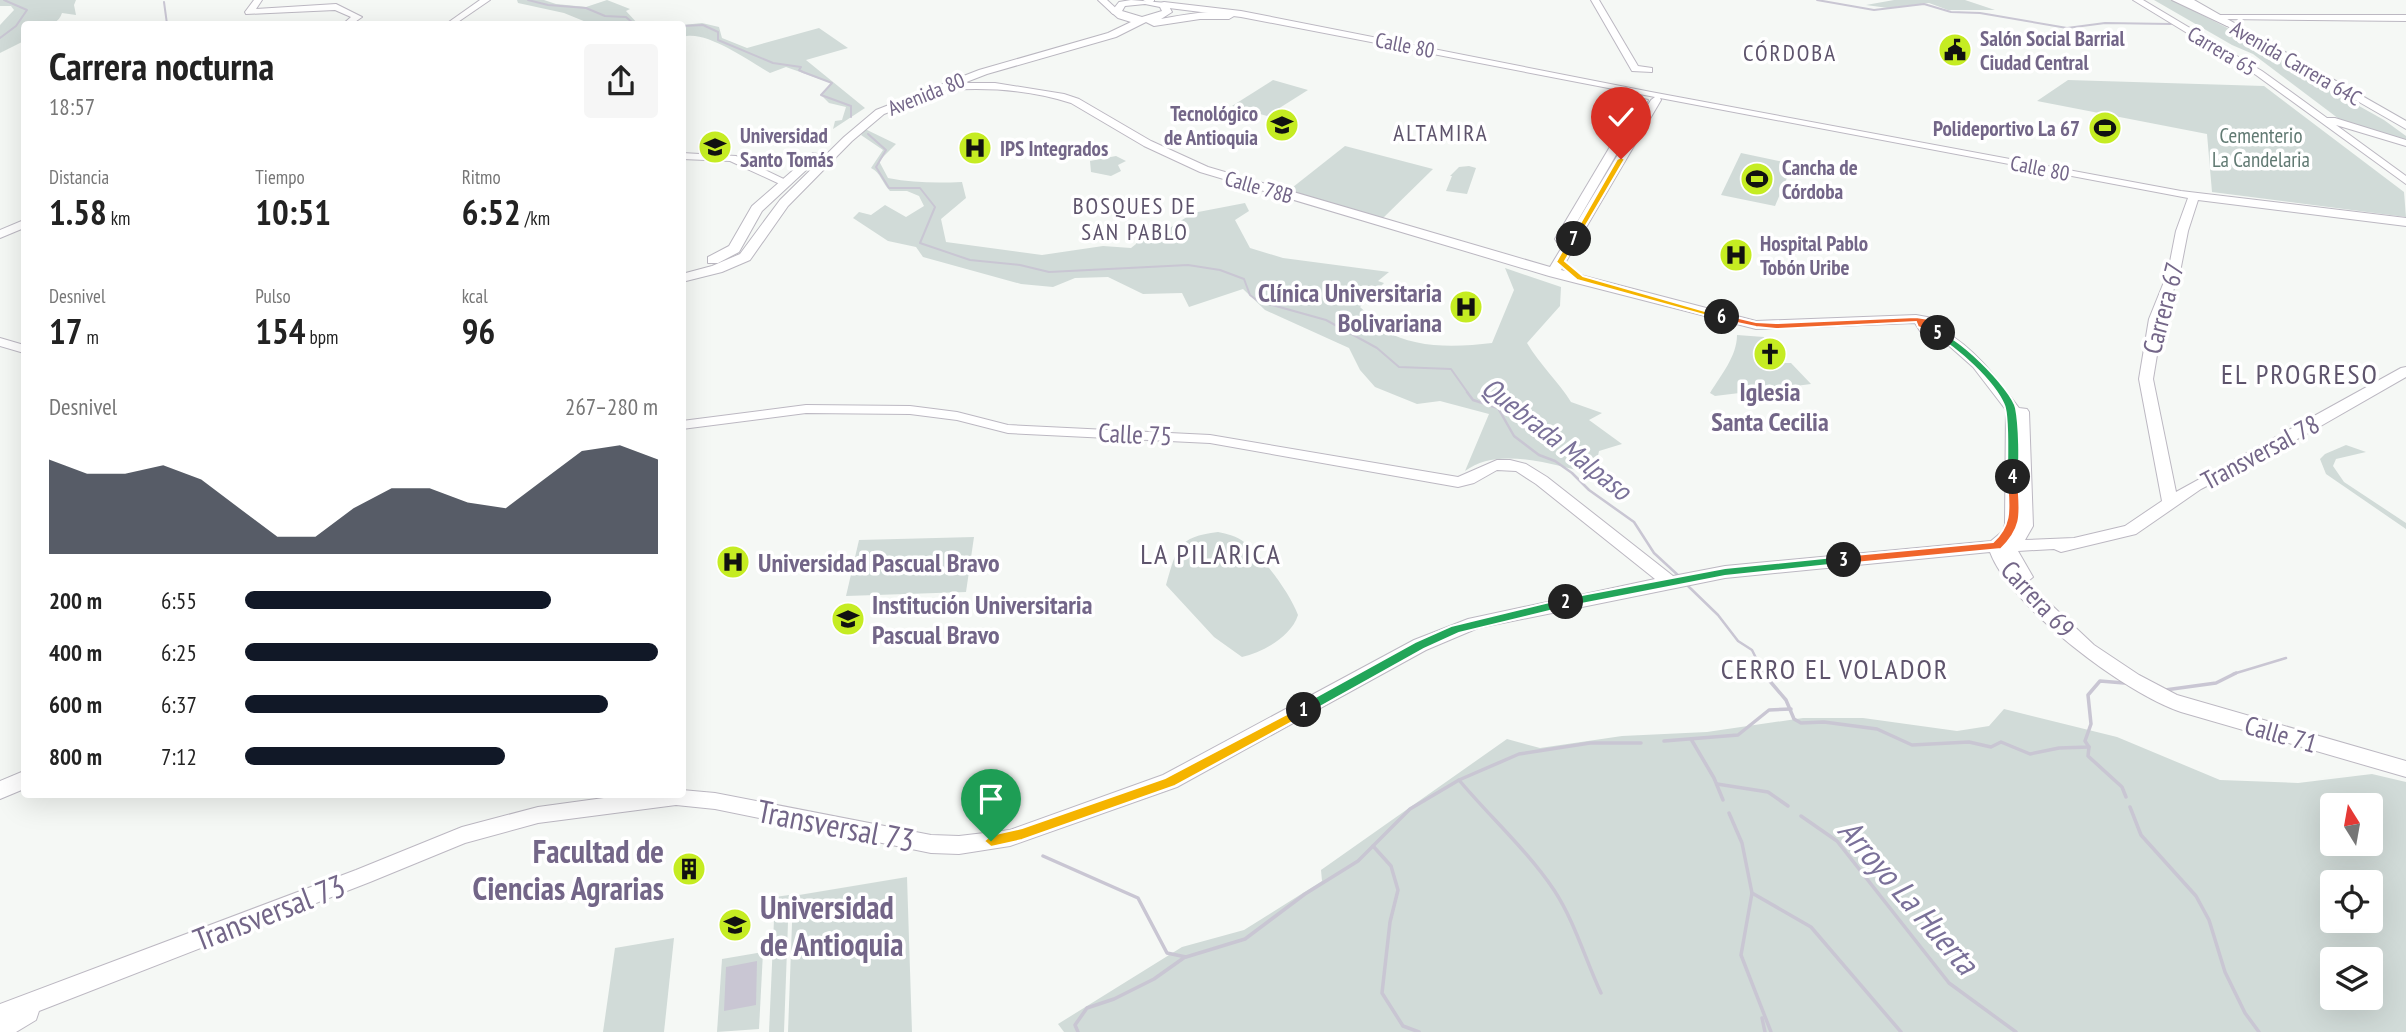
<!DOCTYPE html>
<html lang="es">
<meta charset="utf-8">
<style>
:root{--surface:#fff;--page:#f6f6f6;--text:#222;--muted:#767676;--accent:#111827}
body{margin:0;font-family:"PT Sans Narrow",sans-serif;background:var(--page);color:var(--text);height:100vh;display:flex;flex-direction:column;font-size:26px;white-space:nowrap}
*{box-sizing:border-box;margin:0}
p{font-size:23px;color:var(--muted)}
.icon{flex:none;width:38px;height:38px;fill:none;stroke:currentColor;stroke-width:2;stroke-linecap:round;stroke-linejoin:round}
.map{position:relative;flex:1;overflow:hidden}
.drawer{position:absolute;left:21px;top:21px;width:665px;height:777px;display:flex;flex-direction:column;background:var(--surface);border-radius:7px;box-shadow:0 7px 28px #0002}
.drawer>*{flex:none}
.needle{width:46px;rotate:349deg}
.buttons{position:absolute;left:2320px;top:793px;display:grid;gap:14px}
.buttons a{display:grid;place-items:center;width:63px;height:63px;border-radius:7px;background:var(--surface);box-shadow:0 7px 28px #0002;font-size:35px}
.pin{position:absolute;display:grid;place-items:center;width:60px;height:60px;color:#fff;margin:-72px -30px;border-radius:50% 50% 50% 0;rotate:-45deg;box-shadow:0 0 7px #0007}
.pin .icon{rotate:45deg}
.km{position:absolute;width:35px;height:35px;margin:-18px;border-radius:50%;background:#222;color:#fff;font-size:19px;line-height:35px;text-align:center}
.round{display:grid;place-items:center;flex:none;width:74px;height:74px;border-radius:7px;background:var(--page)}
.headline{display:flex;align-items:center;justify-content:space-between;height:119px;padding:0 28px}
h1{font-size:38px;font-weight:800;line-height:52px}
.metrics{display:grid;grid-template-columns:repeat(3,1fr);gap:10px;height:119px;padding:7px 28px}
.metrics div{display:grid;align-content:center}
.metrics b{font-size:35px;font-weight:800}
.metrics small{font-size:19px;font-weight:400}
.metrics p{font-size:19px}
.chart{height:196px;padding:14px 28px}
.chart p{display:flex;justify-content:space-between}
.chart svg{width:100%;height:126px;margin-top:7px;fill:var(--accent);opacity:.7}
ul{padding:0 28px;list-style:none;font-size:23px}
li{display:grid;grid-template-columns:112px 84px 1fr;align-items:center;height:52px}
li i{height:18px;border-radius:9px;background:var(--accent)}
.map>svg:first-child{display:block}
.green{fill:#d1dbd8;fill-rule:evenodd}
.water{fill:#c9c6d3}
.lines{fill:none;stroke-linecap:round;stroke-linejoin:round}
.stream-far2{stroke:#c9c6d3;stroke-width:2}
.stream-far1{stroke:#c9c6d3;stroke-width:2.5}
.stream{stroke:#c9c6d3;stroke-width:3.5}
.secondary-casing{stroke:#bcb8c2;stroke-width:2}
.primary-casing{stroke:#bab7c0;stroke-width:2}
.secondary{fill:#fff;fill-rule:evenodd}
.primary{fill:#fff;fill-rule:evenodd}
.split-1{fill:#f5b400;stroke:#fff;stroke-width:2}
.split-2{fill:#22a559;stroke:#fff;stroke-width:2}
.split-3{fill:#22a559;stroke:#fff;stroke-width:2}
.split-4{fill:#f0652b;stroke:#fff;stroke-width:2}
.split-5{fill:#22a559;stroke:#fff;stroke-width:2}
.split-6{fill:#f0652b;stroke:#fff;stroke-width:2}
.split-7{fill:#f5b400;stroke:#fff;stroke-width:2}
.split-8{fill:#f5b400;stroke:#fff;stroke-width:2}
.labels{text-anchor:middle;dominant-baseline:central;stroke-width:7;stroke-linejoin:round;paint-order:stroke}
.far-poi-label{font-size:21px;font-weight:bold;fill:#736688;stroke:#fff;text-anchor:start}
.far-street-label{font-size:21px;fill:#736688;stroke:#fff}
.far-park-label{font-size:21px;fill:#617a73;stroke:#fff}
.far-neighbourhood-label{font-size:23px;letter-spacing:2px;fill:#5e546c;stroke:#fff}
.poi-label{font-size:26px;font-weight:bold;fill:#736688;stroke:#fff;text-anchor:start}
.street-label{font-size:26px;fill:#736688;stroke:#fff}
.neighbourhood-label{font-size:28px;letter-spacing:2px;fill:#5e546c;stroke:#fff}
.water-label{font-size:28px;font-style:italic;fill:#7a7199;stroke:#fff}
.near-street-label{font-size:32px;fill:#736688;stroke:#fff}
.near-poi-label{font-size:32px;font-weight:bold;fill:#736688;stroke:#fff;text-anchor:end}
.near-water-label{font-size:33px;font-style:italic;fill:#7a7199;stroke:#fff}
</style>
<div class="map">
<svg width="2406" height="1032" viewBox="0 0 2406 1032">
<rect width="100%" height="100%" fill="#f5f8f5"/>
<g class="green">
<path d="M0,0H76L74,5L76,15L62,13C57,29 39,24 24,24V41L0,53V25L14,10L11,6H0Z"/>
<polygon points="517,0 544,0 556,4 586,7 607,0 630,9 626,11 638,24 591,24 564,13 518,3"/>
<polygon points="1894,0 1965,0 1995,10 1948,10 1929,3 1888,8 1866,5"/>
<polygon points="2154,0 2173,0 2278,54 2286,60 2284,64 2384,120 2406,136 2406,141 2343,122 2253,54 2232,45"/>
<path d="M702,23L719,27L722,38L747,48L819,28L848,48L806,60L865,108L833,129L835,121L842,120L846,107L829,103L821,95L831,83L786,67L770,73C749,61 705,29 683,37V25Z"/>
<polygon points="1273,80 1308,90 1267,116 1232,106"/>
<polygon points="2068,80 2264,86 2404,192 2406,217 2212,192 2207,134 2037,101"/>
<path d="M865,129L896,144L879,161L888,178C913,183 937,183 962,182L966,198L941,219L946,242L1042,255L1103,246L1131,248L1136,244L1138,236L1165,231L1193,213L1245,203L1249,211L1235,220L1250,248L1283,258L1389,272L1378,281L1384,283L1360,307C1368,314 1376,324 1384,330C1415,349 1457,347 1492,343L1514,290L1505,268L1561,287L1560,306L1527,343C1540,365 1558,381 1571,402L1602,413L1589,420L1622,444L1599,451L1594,474C1555,466 1499,445 1465,471L1489,414L1440,401L1417,404L1375,387L1360,370L1349,348L1265,310L1243,289L1189,307L1182,293L1143,294L1108,277L1075,278L1053,287L1021,284L923,257L916,247L888,241L853,218L859,212L871,215L885,205L906,217L924,206L919,196L907,191H890C882,183 881,173 871,168L883,150L861,135Z"/>
<polygon points="1345,146 1433,169 1382,219 1288,191"/>
<polygon points="1741,153 1793,164 1775,206 1721,195"/>
<polygon points="1116,156 1126,161 1118,165 1121,171 1111,176 1091,172 1090,161"/>
<polygon points="1469,166 1476,168 1467,194 1446,191 1452,176 1450,176 1459,167"/>
<path d="M1737,335L1764,337L1761,363H1791L1811,384L1715,396L1710,393C1721,375 1737,356 1737,335Z"/>
<polygon points="2346,445 2366,452 2336,459 2333,466 2344,482 2406,523 2406,529 2326,474 2320,459 2325,454"/>
<path d="M1218,532C1227,534 1237,536 1244,542C1263,557 1290,593 1298,615C1291,637 1263,652 1242,657L1214,637L1166,585C1177,548 1177,537 1218,532Z"/>
<polygon points="974,537 966,592 846,596 859,540"/>
<path d="M2004,709L2117,737L2220,780L2298,783L2372,774L2406,782V1032H1064L1058,1024L1182,947L1244,930L1322,881L1321,870L1507,739L1540,748L1622,736L1707,732L1803,718H1863L1957,731L1989,726ZM2333,805H2371V844H2333ZM2371,882V920H2333V882ZM2371,959V998H2333V959Z"/>
<polygon points="907,877 912,1032 788,1032 793,896"/>
<polygon points="789,895 784,1032 769,1032 775,897"/>
<polygon points="674,938 664,1032 603,1032 615,948"/>
<polygon points="763,952 759,1029 717,1032 722,959"/>
</g>
<polygon class="water" points="757,961 756,1005 724,1011 726,967"/>
<g class="lines">
<g class="stream-far2">
<polyline points="528,0 548,5 586,8 605,16 626,17 634,24"/>
<polyline points="1817,0 1874,10 1924,4 1951,12 1980,13 2067,28 2105,23 2171,24"/>
<polyline points="164,2 167,24"/>
<polyline points="682,26 703,25 718,32 718,40 773,63 801,67 799,70 803,72 832,83 821,95 851,106 851,117"/>
<polyline points="0,38 16,26 27,10 4,0"/>
<polyline points="868,134 886,150 876,167 889,188 920,188 935,207 920,243 970,260 1020,265 1049,272 1188,265 1220,270 1244,279 1250,295 1258,301 1326,320 1377,348 1399,367 1451,369 1468,393"/>
</g>
<g class="stream-far1">
<polyline points="1467,392 1473,400 1498,408 1514,436 1539,455 1555,461 1572,473 1589,490 1634,522 1654,553 1680,577"/>
<polyline points="1687,585 1718,615 1738,641 1752,650 1764,674"/>
<polyline points="2233,674 2286,658"/>
</g>
<g class="stream">
<polyline points="1763,673 1786,700 1794,719 1801,723 1824,722 1877,729 1912,745 1969,742 1991,747 2001,742 2030,754 2059,748 2089,747 2085,741 2091,724 2088,695 2100,681 2124,683"/>
<polyline points="2165,690 2216,683 2236,673"/>
<polyline points="1691,739 1714,778 1723,800"/>
<polyline points="1664,741 1738,735 1769,710 1791,709"/>
<polyline points="2089,747 2088,756 2122,787 2126,797"/>
<path d="M1459,780C1490,817 1527,850 1554,890C1575,922 1585,959 1601,993"/>
<polyline points="1717,784 1768,792 1788,806"/>
<polyline points="2130,807 2141,835 2196,896 2209,920 2225,972 2245,1013 2259,1032"/>
<polyline points="1729,813 1742,843 1752,893 1741,955 1771,1032"/>
<polyline points="1801,816 1837,841 1949,983 2016,1032"/>
<polyline points="1373,846 1391,866 1398,890 1390,922 1382,993 1403,1026 1419,1032"/>
<polyline points="1043,856 1138,898 1167,953 1186,957 1245,939 1305,894 1358,861 1410,809 1459,780 1519,754 1590,743 1641,743"/>
<polyline points="1752,893 1811,927 1901,1032"/>
<polyline points="1762,1018 1765,1032"/>
<polyline points="1078,1032 1075,1025 1087,1008 1114,999 1154,979 1185,957"/>
</g>
<defs>
<g id="secondary">
<polygon points="254,0 262,0 256,9 336,4 362,17 352,24 343,24 351,17 335,10 246,14 245,12"/>
<polygon points="480,0 490,0 455,24 446,24"/>
<polygon points="1098,0 1107,0 1120,12 1113,14"/>
<polygon points="1143,0 1154,0 1154,1 1150,4"/>
<polygon points="1591,0 1599,0 1638,66 1652,68 1652,72 1632,71"/>
<polygon points="2133,0 2143,0 2262,71 2327,118 2335,118 2406,140 2406,146 2336,125 2406,176 2406,184 2256,75"/>
<polygon points="2172,0 2183,0 2217,15 2406,15 2406,21 2225,19 2231,23 2227,26"/>
<path d="M1164,2L1241,11L1651,92L2181,191L2406,218V226L2198,200L2188,231L2180,272L2163,319L2153,379L2176,492L2401,368L2406,367V377L2305,435L2201,489L2136,534L2061,552L2054,549L2018,551L2033,577L2027,582L2094,645L2139,675L2177,695L2406,761V777L2181,712C2126,694 2010,607 1990,552L1725,578L1478,628L1426,650L1177,787L1010,846L959,854L931,853L715,809L676,805L538,823L465,843L370,882L39,1011L36,1020L16,1032H0V1004L356,870L462,827L538,807L633,794H682V790L715,793L931,835L959,836L1010,830L1163,775L1414,640L1468,619L1655,579L1536,484L1516,471L1497,470L1474,483L1458,487L1210,443L1008,433L957,420L910,414L806,413L682,429V421L806,405L910,406L957,412L1008,425L1210,435L1458,477L1497,460H1510L1526,464L1547,477L1673,576L1725,566L1991,541L2003,531L2005,524L2006,410L1973,367L1947,344L1920,331L1915,323L1756,329L1549,276L1200,172L1144,146L1071,103C1031,90 989,87 947,90L942,87L962,83H995L1064,94L1079,99L1151,141L1208,167L1550,267L1651,100L1655,97L1241,17L1161,7V3ZM1660,98L2188,198L2176,231L2168,272L2149,319L2139,379L2162,501L2125,526L2074,538L2025,540L2033,526L2029,412L2027,409L2019,408C1997,379 1976,349 1944,331L1947,328L1938,319L1916,315L1756,321L1561,270L1661,100Z"/>
<polygon points="1639,98 1648,100 1567,239 1565,242 1557,242 1555,239"/>
<polygon points="682,153 736,156 792,183 782,185 730,161 682,159"/>
<polygon points="24,220 24,228 0,238 0,230"/>
<polygon points="0,338 24,345 24,353 0,346"/>
</g>
<g id="primary">
<path d="M1131,0L1167,3L1172,12L1161,19C1179,16 1219,7 1234,16L1229,19H1200L1154,26L1146,22L1116,37L987,74L884,114L852,141L788,206L750,260L722,272L682,282V274L712,266L740,254L780,200L844,137L876,110L979,70L1108,33L1131,22L1118,18L1111,12L1119,2ZM1145,4L1160,7L1162,11L1142,17L1122,11L1125,6Z"/>
<polygon points="2182,0 2194,0 2406,121 2406,129"/>
<polygon points="813,153 817,154 817,160 762,211 739,252 718,263 708,263 708,257 729,246 752,206"/>
<polygon points="24,771 24,789 0,799 0,781"/>
</g>
</defs>
<use href="#secondary" class="secondary-casing"/>
<use href="#primary" class="primary-casing"/>
<use href="#secondary" class="secondary"/>
<use href="#primary" class="primary"/>
</g>
<polygon class="split-1" points="1304,705 1309,706 1309,713 1175,786 1022,840 991,847 984,841 991,835 1022,828 1165,778"/>
<polygon class="split-2" points="1566,598 1570,599 1570,606 1459,633 1424,649 1309,713 1299,713 1297,710 1299,706 1415,642 1451,626"/>
<polygon class="split-3" points="1844,556 1848,557 1848,563 1725,576 1566,607 1560,602 1566,598 1725,568"/>
<path class="split-4" d="M2013,473L2018,477C2019,509 2026,525 2001,549L1844,564L1838,560L1844,556L1993,542C2014,523 2008,504 2007,477Z"/>
<path class="split-5" d="M1934,331C1954,330 2012,389 2016,408C2019,423 2021,465 2017,479L2007,477C2007,462 2009,416 2004,405C1994,381 1957,348 1934,335Z"/>
<polygon class="split-6" points="1722,314 1756,322 1776,323 1916,317 1929,319 1926,324 1942,333 1938,336 1918,327 1916,322 1776,329 1756,327 1718,319 1718,315"/>
<polygon class="split-7" points="1570,237 1578,239 1565,261 1583,276 1726,317 1722,320 1577,280 1556,262"/>
<polygon class="split-8" points="1621,157 1625,159 1578,239 1570,241 1617,159"/>
<defs>
<symbol id="civic-disc" viewBox="-11 -11 22 22"><circle r="9.5" fill="#c5ec22" stroke="#fff"/><path d="M-.6-6.5H3V-4.5H.6V-3L4-1V1h2V6H-6V1h2V-1L-.6-3ZM-1.2 2.5V6h2.4V2.5Z" fill="#111"/></symbol>
<symbol id="university-disc" viewBox="-11 -11 22 22"><circle r="9.5" fill="#c5ec22" stroke="#fff"/><path d="M0-5L7-2L0 1L-7-2ZM-4 1L0 2.5L4 1V4Q0 6-4 4Z" fill="#111"/></symbol>
<symbol id="stadium-disc" viewBox="-11 -11 22 22"><circle r="9.5" fill="#c5ec22" stroke="#fff"/><path d="M0-5a6.5 5 0 1 0 0 10a6.5 5 0 1 0 0-10ZM-3.5-1.8h7v3.6h-7Z" fill="#111"/></symbol>
<symbol id="hospital-disc" viewBox="-11 -11 22 22"><circle r="9.5" fill="#c5ec22" stroke="#fff"/><path d="M-5-5h3v3.5h4V-5h3V5h-3V1.5h-4V5h-3Z" fill="#111"/></symbol>
<symbol id="church-disc" viewBox="-11 -11 22 22"><circle r="9.5" fill="#c5ec22" stroke="#fff"/><path d="M-1.2-6h2.4v3.5h3.3v2.4h-3.3V6h-2.4V-.1h-3.3v-2.4h3.3Z" fill="#111"/></symbol>
<symbol id="building-disc" viewBox="-11 -11 22 22"><circle r="9.5" fill="#c5ec22" stroke="#fff"/><path d="M-4-6H4V6H1V3H-1V6H-4ZM-2.5-4.3h1.7v1.8h-1.7ZM.8-4.3h1.7v1.8H.8ZM-2.5-1h1.7V.8h-1.7ZM.8-1h1.7V.8H.8Z" fill="#111"/></symbol>
</defs>
<g fill-rule="evenodd">
<use href="#civic-disc" x="1936" y="31" width="38" height="38"/>
<use href="#university-disc" x="1263" y="106" width="38" height="38"/>
<use href="#stadium-disc" x="2086" y="109" width="38" height="38"/>
<use href="#university-disc" x="696" y="128" width="38" height="38"/>
<use href="#hospital-disc" x="956" y="129" width="38" height="38"/>
<use href="#stadium-disc" x="1738" y="160" width="38" height="38"/>
<use href="#hospital-disc" x="1717" y="236" width="38" height="38"/>
<use href="#hospital-disc" x="1447" y="288" width="38" height="38"/>
<use href="#church-disc" x="1751" y="335" width="38" height="38"/>
<use href="#hospital-disc" x="714" y="543" width="38" height="38"/>
<use href="#university-disc" x="829" y="600" width="38" height="38"/>
<use href="#building-disc" x="670" y="850" width="38" height="38"/>
<use href="#university-disc" x="716" y="906" width="38" height="38"/>
</g>
<g class="labels">
<g class="far-poi-label">
<text x="1980" y="38">Salón Social Barrial<tspan x="1980" dy="24">Ciudad Central</tspan></text>
<text x="1258" y="113" text-anchor="end">Tecnológico<tspan x="1258" dy="24">de Antioquia</tspan></text>
<text x="2080" y="128" text-anchor="end">Polideportivo La 67</text>
<text x="740" y="135">Universidad<tspan x="740" dy="24">Santo Tomás</tspan></text>
<text x="1000" y="148">IPS Integrados</text>
<text x="1782" y="167">Cancha de<tspan x="1782" dy="24">Córdoba</tspan></text>
<text x="1760" y="243">Hospital Pablo<tspan x="1760" dy="24">Tobón Uribe</tspan></text>
</g>
<g class="far-street-label">
<text transform="translate(1405 45) rotate(11)">Calle 80</text>
<text transform="translate(2222 51) rotate(31)">Carrera 65</text>
<text transform="translate(2296 63) rotate(30)">Avenida Carrera 64C</text>
<text transform="translate(926 94) rotate(-22)">Avenida 80</text>
<text transform="translate(2040 168) rotate(11)">Calle 80</text>
<text transform="translate(1259 187) rotate(16)">Calle 78B</text>
</g>
<g class="far-park-label">
<text x="2261" y="135">Cementerio<tspan x="2261" dy="24">La Candelaria</tspan></text>
</g>
<g class="far-neighbourhood-label">
<text x="1790" y="52">CÓRDOBA</text>
<text x="1441" y="132">ALTAMIRA</text>
<text x="1135" y="205">BOSQUES DE<tspan x="1135" dy="26">SAN PABLO</tspan></text>
</g>
<g class="poi-label">
<text x="1442" y="292" text-anchor="end">Clínica Universitaria<tspan x="1442" dy="30">Bolivariana</tspan></text>
<text x="1770" y="391" text-anchor="middle">Iglesia<tspan x="1770" dy="30">Santa Cecilia</tspan></text>
<text x="758" y="562">Universidad Pascual Bravo</text>
<text x="872" y="604">Institución Universitaria<tspan x="872" dy="30">Pascual Bravo</tspan></text>
</g>
<g class="street-label">
<text transform="translate(2163 308) rotate(-75)">Carrera 67</text>
<text transform="translate(1135 434) rotate(3)">Calle 75</text>
<text transform="translate(2260 452) rotate(-28)">Transversal 78</text>
<text transform="translate(2038 599) rotate(47)">Carrera 69</text>
<text transform="translate(2281 734) rotate(16)">Calle 71</text>
</g>
<g class="neighbourhood-label">
<text x="2300" y="373">EL PROGRESO</text>
<text x="1211" y="553">LA PILARICA</text>
<text x="1835" y="668">CERRO EL VOLADOR</text>
</g>
<g class="water-label">
<text transform="translate(1557 438) rotate(38)">Quebrada Malpaso</text>
</g>
<g class="near-street-label">
<text transform="translate(836 825) rotate(11)">Transversal 73</text>
<text transform="translate(269 912) rotate(-21)">Transversal 73</text>
</g>
<g class="near-poi-label">
<text x="664" y="851">Facultad de<tspan x="664" dy="37">Ciencias Agrarias</tspan></text>
<text x="760" y="907" text-anchor="start">Universidad<tspan x="760" dy="37">de Antioquia</tspan></text>
</g>
<g class="near-water-label">
<text transform="translate(1909 896) rotate(49)">Arroyo La Huerta</text>
</g>
</g>
</svg>
<div class="buttons">
<a><svg class="needle" viewBox="-14 -14 28 28"><path d="M0-13l5 13h-10z" fill="#e53935"/><path d="M0 13l5-13h-10z" fill="#767676"/></svg></a>
<a><svg class="icon" aria-label="locate" viewBox="0 0 24 24"><circle cx="12" cy="12" r="6"/><path d="M12 2v4M12 18v4M2 12h4M18 12h4"/></svg></a>
<a><svg class="icon" aria-label="layers" viewBox="0 0 24 24"><path d="M12 4l9 5-9 5-9-5zM3 14l9 5 9-5"/></svg></a>
</div>
<div class="pin" style="left:991px;top:841px;background:#1e9e55"><svg class="icon" aria-label="arrive" viewBox="0 0 24 24"><path d="M6 21V4h12l-3 4 3 4H6"/></svg></div>
<div class="pin" style="left:1621px;top:159px;background:#d93025"><svg class="icon" aria-label="check" viewBox="0 0 24 24"><path d="M5 12l5 5 9-10"/></svg></div>
<b class="km" style="left:1304px;top:710px">1</b>
<b class="km" style="left:1566px;top:602px">2</b>
<b class="km" style="left:1844px;top:560px">3</b>
<b class="km" style="left:2013px;top:477px">4</b>
<b class="km" style="left:1938px;top:333px">5</b>
<b class="km" style="left:1722px;top:317px">6</b>
<b class="km" style="left:1574px;top:239px">7</b>
<section class="drawer">
<div class="headline"><div><h1>Carrera nocturna</h1><p>18:57</p></div><a class="round"><svg class="icon" aria-label="share" viewBox="0 0 24 24"><path d="M12 15V3M7 8l5-5 5 5M5 13v7h14v-7"/></svg></a></div>
<div class="metrics">
<div><p>Distancia</p><b>1.58<small> km</small></b></div>
<div><p>Tiempo</p><b>10:51</b></div>
<div><p>Ritmo</p><b>6:52<small> /km</small></b></div>
</div>
<div class="metrics">
<div><p>Desnivel</p><b>17<small> m</small></b></div>
<div><p>Pulso</p><b>154<small> bpm</small></b></div>
<div><p>kcal</p><b>96</b></div>
</div>
<div class="chart"><p><span>Desnivel</span>267–280 m</p>
<svg viewBox="0 0 160 44" preserveAspectRatio="none"><path d="M0 44V11L10 16L20 16L30 13L40 18L50 28L60 38L70 38L80 28L90 21L100 21L110 26L120 28L130 18L140 8L150 6L160 11V44z"/></svg>
</div>
<ul>
<li><b>200 m</b>6:55<i style="width:74%"></i></li>
<li><b>400 m</b>6:25<i style="width:100%"></i></li>
<li><b>600 m</b>6:37<i style="width:88%"></i></li>
<li><b>800 m</b>7:12<i style="width:63%"></i></li>
</ul>
</section>
</div>
